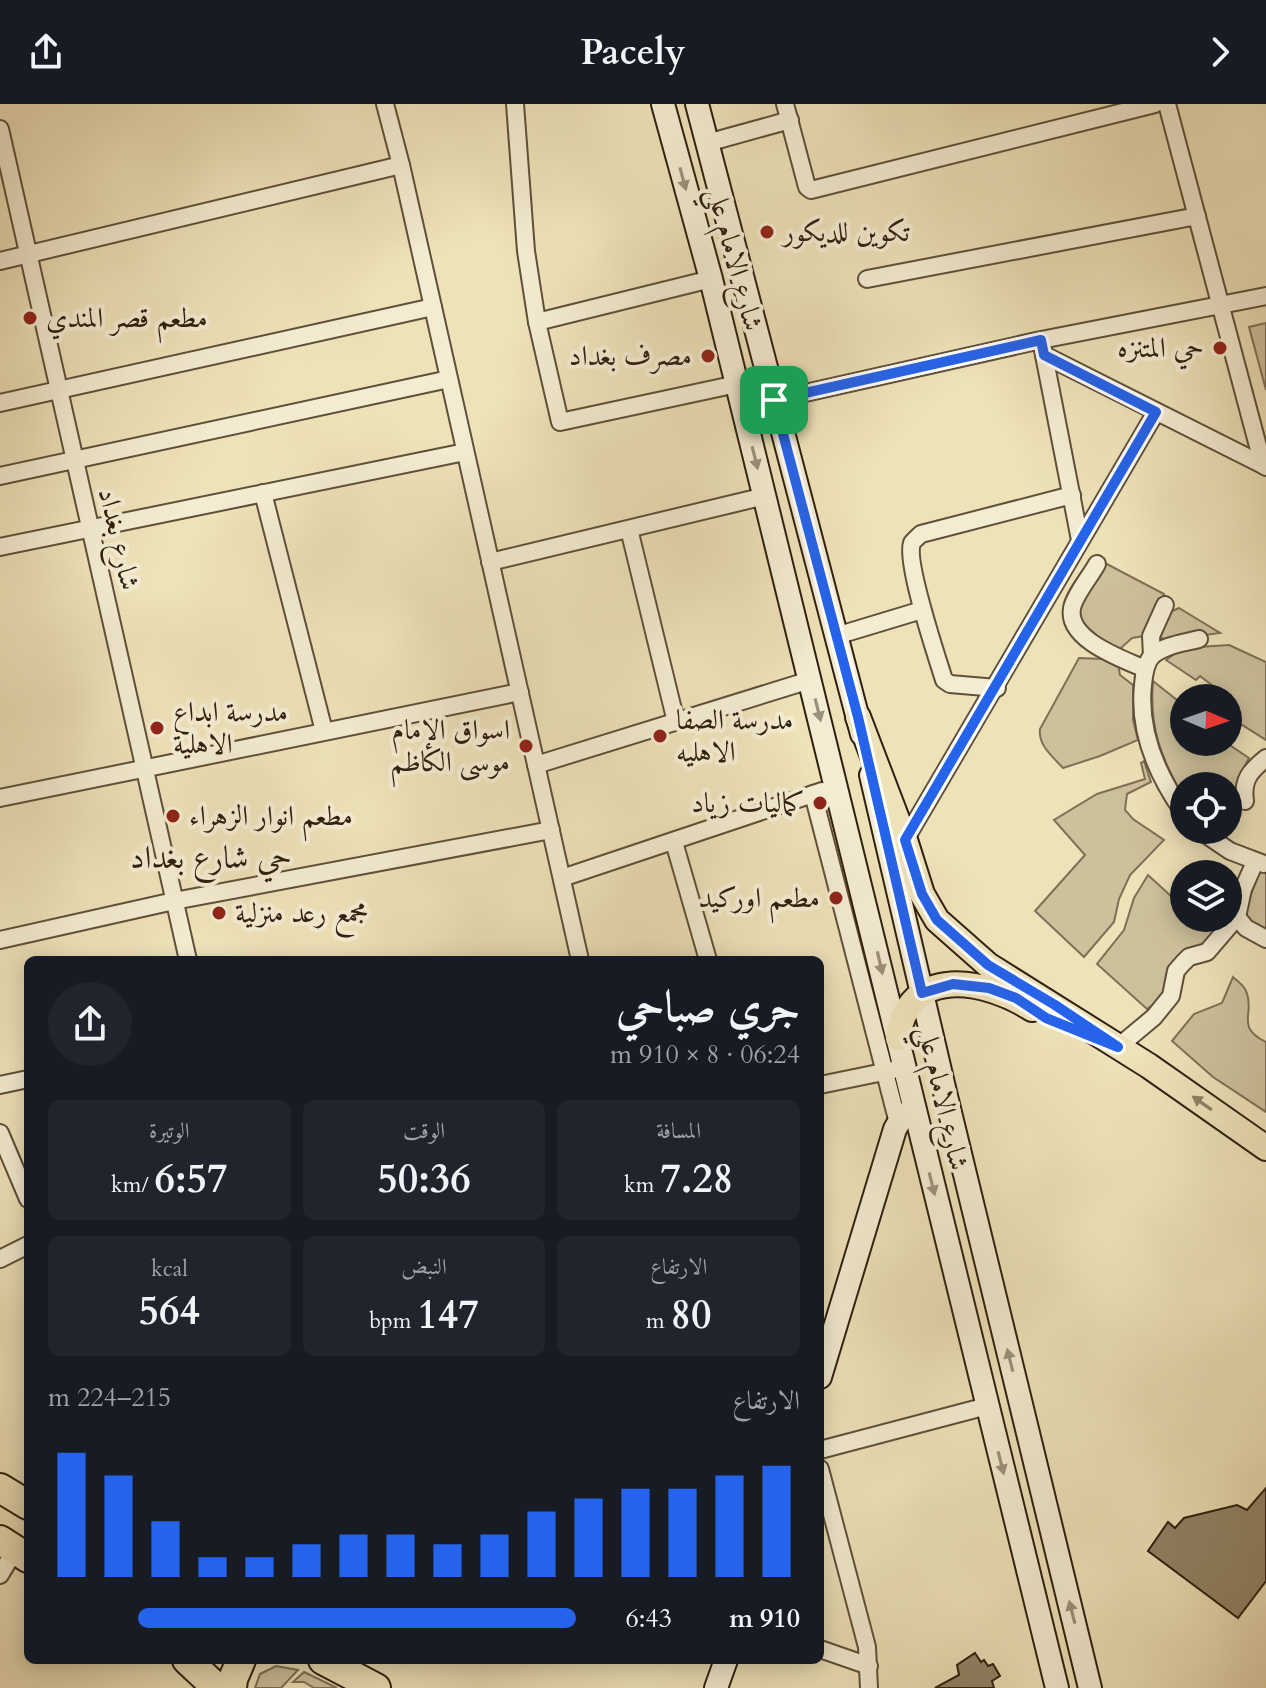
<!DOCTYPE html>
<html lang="ar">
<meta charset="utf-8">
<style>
:root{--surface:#171b24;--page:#20242c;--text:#f1f3f6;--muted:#9ea1a6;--accent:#2563eb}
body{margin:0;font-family:Cardo,Amiri,serif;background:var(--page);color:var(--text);direction:rtl;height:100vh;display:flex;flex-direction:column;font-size:30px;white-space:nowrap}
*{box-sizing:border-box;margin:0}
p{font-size:26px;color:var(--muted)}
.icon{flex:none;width:44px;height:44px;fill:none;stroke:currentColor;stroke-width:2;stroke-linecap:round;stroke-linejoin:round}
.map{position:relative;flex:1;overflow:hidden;direction:ltr}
.side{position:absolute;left:24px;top:852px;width:800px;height:708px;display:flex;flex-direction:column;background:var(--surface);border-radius:12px;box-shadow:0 4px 20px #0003;direction:rtl}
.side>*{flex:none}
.needle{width:52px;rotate:92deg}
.buttons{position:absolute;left:1170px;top:580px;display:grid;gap:16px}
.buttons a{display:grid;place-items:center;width:72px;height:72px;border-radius:50%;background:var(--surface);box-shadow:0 4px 20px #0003;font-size:40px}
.pin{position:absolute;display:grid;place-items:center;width:68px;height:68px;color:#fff;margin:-34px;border-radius:16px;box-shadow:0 4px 12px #0006}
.round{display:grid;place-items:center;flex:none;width:84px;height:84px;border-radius:42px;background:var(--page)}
.summary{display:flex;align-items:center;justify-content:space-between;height:136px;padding:0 24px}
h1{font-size:44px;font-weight:600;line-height:60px}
.metrics{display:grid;grid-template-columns:repeat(3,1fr);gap:12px;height:136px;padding:8px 24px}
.metrics div{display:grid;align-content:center;border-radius:12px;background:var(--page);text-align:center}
.metrics b{font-size:40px;font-weight:600}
.metrics small{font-size:22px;font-weight:400}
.metrics p{font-size:22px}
.chart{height:224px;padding:16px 24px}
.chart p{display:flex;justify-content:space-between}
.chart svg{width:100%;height:144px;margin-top:8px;stroke:var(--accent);stroke-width:6}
ul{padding:0 24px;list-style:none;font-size:26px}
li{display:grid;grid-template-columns:128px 96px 1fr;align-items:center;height:60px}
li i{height:20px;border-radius:10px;background:var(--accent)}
header{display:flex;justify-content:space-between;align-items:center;height:104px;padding:0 24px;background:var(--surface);font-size:36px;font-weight:600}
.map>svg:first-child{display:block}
.green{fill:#cdc19c;stroke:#7e7056;stroke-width:2}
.building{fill:#928568;stroke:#2e2010;stroke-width:2}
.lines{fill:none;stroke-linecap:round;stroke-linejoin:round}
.street-casing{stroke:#5e503a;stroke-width:20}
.secondary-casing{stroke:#2e2010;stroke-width:26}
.primary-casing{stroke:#2e2010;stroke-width:28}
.highway-casing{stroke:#2e2010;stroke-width:32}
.street{stroke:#f4ecd2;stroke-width:16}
.secondary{stroke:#f4ecd2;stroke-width:22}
.primary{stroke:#eee2b9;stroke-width:24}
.highway{stroke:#eee2b9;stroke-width:28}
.oneway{fill:#9b907b}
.oneway2{fill:#8e8164}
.route-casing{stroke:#fff;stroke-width:16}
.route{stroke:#2563eb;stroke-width:10}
.poi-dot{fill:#8f2418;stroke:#f4ecd2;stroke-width:3}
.labels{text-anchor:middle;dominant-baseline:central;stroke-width:8;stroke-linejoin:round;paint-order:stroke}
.poi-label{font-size:28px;fill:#2e2010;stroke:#f4ecd2;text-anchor:start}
.street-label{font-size:28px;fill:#2e2010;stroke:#f4ecd2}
.quarter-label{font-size:32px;fill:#2e2010;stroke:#f4ecd2}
</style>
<header><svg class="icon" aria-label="forward" viewBox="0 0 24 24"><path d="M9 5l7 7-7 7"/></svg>Pacely<svg class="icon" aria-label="share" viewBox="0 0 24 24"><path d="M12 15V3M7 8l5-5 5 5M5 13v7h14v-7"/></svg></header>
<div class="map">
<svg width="1266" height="1584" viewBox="0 0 1266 1584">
<rect width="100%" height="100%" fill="#eee2b9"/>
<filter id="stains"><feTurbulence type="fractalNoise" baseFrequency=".0025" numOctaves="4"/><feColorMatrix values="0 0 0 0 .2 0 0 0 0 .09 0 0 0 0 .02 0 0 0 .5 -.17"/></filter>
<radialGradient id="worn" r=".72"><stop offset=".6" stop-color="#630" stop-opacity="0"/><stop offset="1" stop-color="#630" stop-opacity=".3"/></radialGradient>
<g class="green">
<polygon points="1266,219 1266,286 1249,223"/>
<polygon points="1103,458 1164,490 1144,532 1132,534 1120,545 1110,543 1085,527 1078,506"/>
<polygon points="1179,504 1220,529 1169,536 1161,534 1160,528 1168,509"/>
<polygon points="1229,541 1266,558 1266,636 1228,612 1228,594 1212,594 1218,586 1200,572 1196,576 1166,556 1183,544"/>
<path d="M1079,554L1103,555L1118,560L1120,571L1133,581V616L1138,636L1100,652L1063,664C1052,652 1038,641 1040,625Z"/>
<path d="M1153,577L1182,600L1178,606L1184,611V638H1225L1249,654L1239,673L1236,685L1228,686V682H1184V694C1161,654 1149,624 1153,577Z"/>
<polygon points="1144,657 1151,678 1127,690 1125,706 1133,715 1164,736 1130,771 1119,795 1114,818 1084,853 1035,807 1085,751 1054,716 1097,690 1145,675 1141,659"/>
<polygon points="1259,768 1266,768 1266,827 1247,817 1247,802"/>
<polygon points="1148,771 1173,794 1184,800 1184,814 1226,814 1157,898 1147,905 1097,860 1124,826 1134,794"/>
<path d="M1233,873C1237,877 1244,881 1246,887C1256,910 1234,922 1266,938V1008L1213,973L1172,937L1194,910L1222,899Z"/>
<polygon points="276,1562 298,1566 281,1584 255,1584 260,1570"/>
<polygon points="304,1568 337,1584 314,1584 304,1578 293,1578"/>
</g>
<g class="building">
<polygon points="1266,1384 1266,1477 1238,1514 1148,1447 1168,1418 1175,1424 1184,1414 1237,1401 1247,1406"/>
<polygon points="975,1549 981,1558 984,1556 988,1562 993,1560 1000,1572 992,1577 994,1584 935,1584 959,1571 957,1561"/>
</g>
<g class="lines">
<defs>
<g id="street">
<polyline points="385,0 401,61 580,856"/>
<polyline points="515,0 526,147 537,218 560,318 737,280"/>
<polyline points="785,0 807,83 811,86 1155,0"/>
<polyline points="1167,0 1263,361 1266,363"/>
<polyline points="0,25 188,856"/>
<polyline points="707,39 790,16"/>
<polyline points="0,157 401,61"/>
<polyline points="867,175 1197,112"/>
<polyline points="537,218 711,175"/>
<polyline points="1043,246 1080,436"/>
<polyline points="1044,251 1263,361"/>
<polyline points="774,296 1041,236 1266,192"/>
<polyline points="0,299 433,203"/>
<polyline points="0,372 449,275"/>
<polyline points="263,389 324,627"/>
<polyline points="629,425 676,618"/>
<polyline points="0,443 465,348"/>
<polyline points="490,458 765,392"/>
<path d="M1097,460C1090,473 1075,490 1072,504C1066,536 1123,555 1145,565"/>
<polyline points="836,532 922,506"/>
<polyline points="1152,552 1151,532 1165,501"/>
<path d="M997,584L950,580L944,576C937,553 905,458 912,439C913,437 919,432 921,430L1072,391"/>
<polyline points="536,661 810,576"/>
<polyline points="813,690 898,1019"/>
<polyline points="0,694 520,588"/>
<path d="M1245,697C1242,676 1250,667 1266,654"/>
<path d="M1184,709C1157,671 1138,628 1143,581C1144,571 1145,559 1152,552C1164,541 1184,539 1199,535"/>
<polyline points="1199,726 1230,747 1264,760"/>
<polyline points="905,736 1156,308"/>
<polyline points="674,738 708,856"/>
<polyline points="562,774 822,687"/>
<polyline points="1237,813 1246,824 1266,835"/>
<polyline points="0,836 174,797 551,726"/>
<polyline points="1118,943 1154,913 1171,892 1176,867 1183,859 1189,853 1207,848 1237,813 1243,785 1255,758"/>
<polyline points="0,981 28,975"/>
<polyline points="820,981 893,966"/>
<polyline points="0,1029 28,1095"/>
<polyline points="0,1155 28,1141"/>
<polyline points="820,1346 987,1302"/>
<polyline points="820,1365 867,1543 869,1584"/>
<polyline points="0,1471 15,1446"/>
<polyline points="820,1545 869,1562"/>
</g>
<g id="secondary">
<polyline points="663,0 711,175 1057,1584"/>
<polyline points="697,0 862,630"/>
<polyline points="871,671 945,988 1090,1584"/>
<polyline points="820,1273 895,1025 902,1013 914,1004"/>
<polyline points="716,1584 726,1556"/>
</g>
<g id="primary">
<polyline points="858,613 905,736 922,790 937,816 988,861 1149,962 1266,1044"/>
<path d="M898,934C907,860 986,875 1032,905"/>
</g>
<g id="highway">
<polyline points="0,1384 28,1401"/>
<polyline points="0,1436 28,1454"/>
<polyline points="187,1556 217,1584"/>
<polyline points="323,1556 376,1584"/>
<polyline points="232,1584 233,1575 241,1556"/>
</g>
</defs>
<use href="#street" class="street-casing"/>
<use href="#secondary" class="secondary-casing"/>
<use href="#primary" class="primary-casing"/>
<use href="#highway" class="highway-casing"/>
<use href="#street" class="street"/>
<use href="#secondary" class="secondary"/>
<use href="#primary" class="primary"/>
<use href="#highway" class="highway"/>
</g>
<defs><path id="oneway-solid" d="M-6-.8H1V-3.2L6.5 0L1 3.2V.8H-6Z" transform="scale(2)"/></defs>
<g class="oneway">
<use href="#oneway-solid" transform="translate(683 75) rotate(75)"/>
<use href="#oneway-solid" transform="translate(755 354) rotate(76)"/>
<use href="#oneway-solid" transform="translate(818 606) rotate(76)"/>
<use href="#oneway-solid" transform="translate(880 859) rotate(77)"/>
<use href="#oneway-solid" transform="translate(932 1080) rotate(76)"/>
<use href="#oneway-solid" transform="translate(1010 1256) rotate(-104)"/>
<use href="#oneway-solid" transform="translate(1001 1359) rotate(76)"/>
<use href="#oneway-solid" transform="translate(1072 1508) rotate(-104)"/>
</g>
<use class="oneway2" href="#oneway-solid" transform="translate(1202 999) rotate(-145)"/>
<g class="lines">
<defs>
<polygon id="route" points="1041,236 1044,251 1156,308 905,736 922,790 937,816 988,861 1055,901 1118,943 1046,914 1016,894 989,884 953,880 922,889 858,613 774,296"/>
</defs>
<use href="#route" class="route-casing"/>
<use href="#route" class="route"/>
</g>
<g class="poi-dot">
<circle cx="767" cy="128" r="8"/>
<circle cx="30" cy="214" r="8"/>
<circle cx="1220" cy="244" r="8"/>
<circle cx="708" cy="252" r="8"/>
<circle cx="157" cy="624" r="8"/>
<circle cx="660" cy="632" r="8"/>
<circle cx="526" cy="642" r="8"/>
<circle cx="820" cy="699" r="8"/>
<circle cx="173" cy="712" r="8"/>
<circle cx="836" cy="794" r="8"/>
<circle cx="219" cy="809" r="8"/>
</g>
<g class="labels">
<g class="poi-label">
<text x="783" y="128">تكوين للديكور</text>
<text x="46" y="214">مطعم قصر المندي</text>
<text x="1204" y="244" text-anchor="end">حي المتنزه</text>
<text x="692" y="252" text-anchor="end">مصرف بغداد</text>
<text x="173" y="608">مدرسة ابداع<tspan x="173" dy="32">الاهلية</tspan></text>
<text x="676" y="616">مدرسة الصفا<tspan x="676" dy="32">الاهليه</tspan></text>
<text x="510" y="626" text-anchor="end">اسواق الإمام<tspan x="510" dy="32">موسى الكاظم</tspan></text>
<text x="804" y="699" text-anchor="end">كماليات زياد</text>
<text x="189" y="712">مطعم انوار الزهراء</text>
<text x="820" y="794" text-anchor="end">مطعم اوركيد</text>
<text x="235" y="809">مجمع رعد منزلية</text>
</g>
<g class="street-label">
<text transform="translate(735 155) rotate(75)">شارع الامام علي</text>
<text transform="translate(119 435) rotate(77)">شارع بغداد</text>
<text transform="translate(943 994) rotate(77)">شارع الامام علي</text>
</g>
<g class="quarter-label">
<text x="211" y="754">حي شارع بغداد</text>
</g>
</g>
<rect width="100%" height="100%" filter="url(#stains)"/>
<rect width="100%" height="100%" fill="url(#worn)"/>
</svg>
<div class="buttons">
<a><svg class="needle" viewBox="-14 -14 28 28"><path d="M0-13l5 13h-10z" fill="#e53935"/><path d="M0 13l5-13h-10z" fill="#9ea1a6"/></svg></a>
<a><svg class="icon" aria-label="locate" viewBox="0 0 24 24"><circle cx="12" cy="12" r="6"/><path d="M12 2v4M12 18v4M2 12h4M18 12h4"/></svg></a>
<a><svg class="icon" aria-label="layers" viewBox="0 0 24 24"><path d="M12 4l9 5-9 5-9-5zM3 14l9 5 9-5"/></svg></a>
</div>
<div class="pin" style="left:774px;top:296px;background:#1e9e55"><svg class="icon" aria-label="arrive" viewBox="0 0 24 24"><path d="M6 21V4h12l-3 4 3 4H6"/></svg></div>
<section class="side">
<div class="summary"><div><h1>جري صباحي</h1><p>06:24 · 8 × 910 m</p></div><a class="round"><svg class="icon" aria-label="share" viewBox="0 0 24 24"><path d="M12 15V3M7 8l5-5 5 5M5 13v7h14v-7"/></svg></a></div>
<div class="metrics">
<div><p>المسافة</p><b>7.28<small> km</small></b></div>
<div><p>الوقت</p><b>50:36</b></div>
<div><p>الوتيرة</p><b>6:57<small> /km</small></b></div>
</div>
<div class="metrics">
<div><p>الارتفاع</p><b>80<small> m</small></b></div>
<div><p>النبض</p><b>147<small> bpm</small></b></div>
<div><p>kcal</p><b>564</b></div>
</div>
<div class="chart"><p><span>الارتفاع</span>215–224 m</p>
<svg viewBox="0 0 160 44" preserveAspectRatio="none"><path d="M5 44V6M15 44V13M25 44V27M35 44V38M45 44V38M55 44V34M65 44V31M75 44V31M85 44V34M95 44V31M105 44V24M115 44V20M125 44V17M135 44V17M145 44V13M155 44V10"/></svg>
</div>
<ul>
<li><b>910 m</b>6:43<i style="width:83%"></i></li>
</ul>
</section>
</div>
